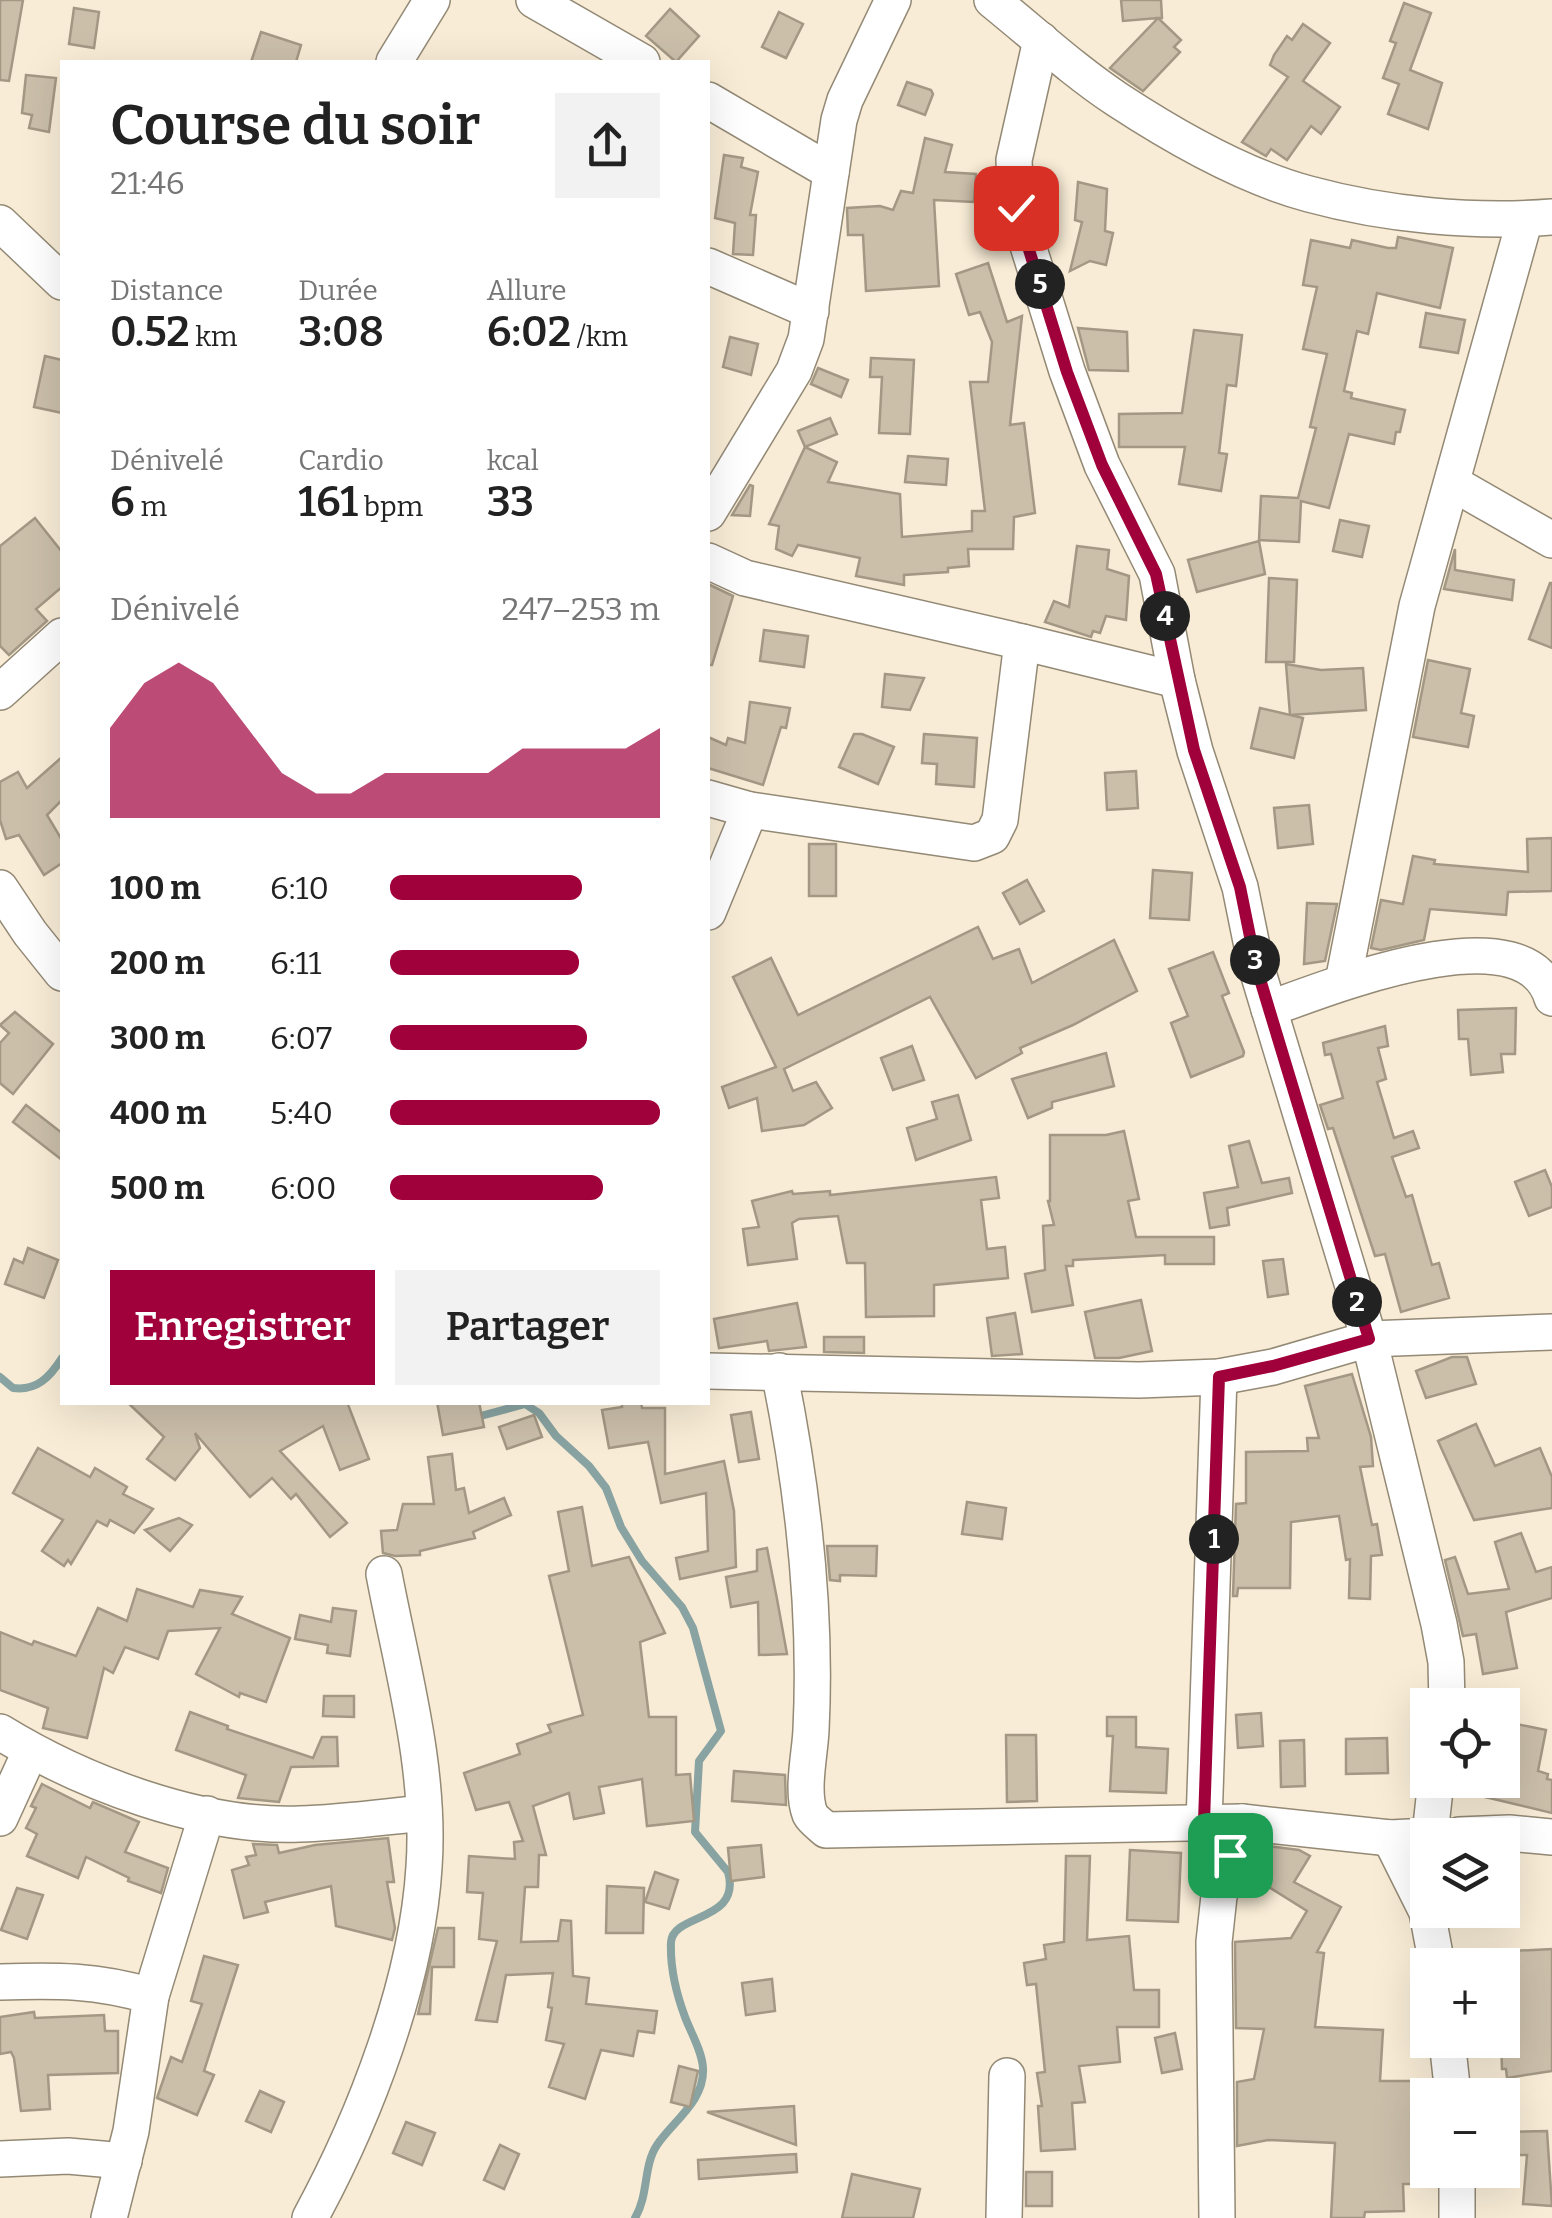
<!DOCTYPE html>
<html lang="fr">
<meta charset="utf-8">
<style>
:root{--surface:#fff;--page:#f2f2f2;--text:#222;--muted:#767676;--accent:#a0013b}
body{margin:0;font-family:Bitter,serif;background:var(--page);color:var(--text);height:100vh;display:flex;flex-direction:column;font-size:38px;white-space:nowrap}
*{box-sizing:border-box;margin:0}
p{font-size:32px;color:var(--muted)}
.icon{flex:none;width:55px;height:55px;fill:none;stroke:currentColor;stroke-width:2;stroke-linecap:round;stroke-linejoin:round}
.map{position:relative;flex:1;overflow:hidden}
.details{position:absolute;left:60px;top:60px;width:650px;height:1345px;display:flex;flex-direction:column;background:var(--surface);border-radius:0px;box-shadow:0 10px 40px #0002}
.details>*{flex:none}
.controls{position:absolute;left:1410px;top:1688px;display:grid;gap:20px}
.controls a{display:grid;place-items:center;width:110px;height:110px;border-radius:0px;background:var(--surface);box-shadow:0 10px 40px #0002;font-size:50px}
.pin{position:absolute;display:grid;place-items:center;width:85px;height:85px;color:#fff;margin:-42px;border-radius:20px;box-shadow:0 5px 15px #0006}
.km{position:absolute;width:50px;height:50px;margin:-25px;border-radius:50%;background:#222;color:#fff;font-size:28px;line-height:50px;text-align:center}
.round{display:grid;place-items:center;flex:none;width:105px;height:105px;border-radius:0px;background:var(--page)}
.overview{display:flex;align-items:center;justify-content:space-between;height:170px;padding:0 50px}
h1{font-size:55px;font-weight:600;line-height:75px}
.metrics{display:grid;grid-template-columns:repeat(3,1fr);gap:15px;height:170px;padding:10px 50px}
.metrics div{display:grid;align-content:center}
.metrics b{font-size:42px;font-weight:600}
.metrics small{font-size:28px;font-weight:400}
.metrics p{font-size:28px}
.chart{height:280px;padding:20px 50px}
.chart p{display:flex;justify-content:space-between}
.chart svg{width:100%;height:180px;margin-top:10px;fill:var(--accent);opacity:.7}
.button{display:flex;gap:20px;margin-top:auto;padding:20px 50px}
.button a{flex:1;height:115px;border-radius:0px;background:var(--accent);color:#fff;font-size:40px;font-weight:600;line-height:115px;text-align:center}
.button a+a{background:var(--page);color:var(--text)}
ul{padding:0 50px;list-style:none;font-size:32px}
li{display:grid;grid-template-columns:160px 120px 1fr;align-items:center;height:75px}
li i{height:25px;border-radius:12px;background:var(--accent)}
.map>svg:first-child{display:block}
.lines{fill:none;stroke-linecap:round;stroke-linejoin:round}
.stream{stroke:#88a3a1;stroke-width:8}
.building{fill:#cbbfaa;stroke:#a39884;stroke-width:2.5}
.minor-casing{stroke:#938975;stroke-width:38}
.minor{stroke:#fff;stroke-width:35}
.route-casing{stroke:#fff;stroke-width:20}
.route{stroke:#a0013b;stroke-width:12}
</style>
<div class="map">
<svg width="1552" height="2218" viewBox="0 0 1552 2218">
<rect width="100%" height="100%" fill="#f8ecd6"/>
<g class="lines">
<g class="stream">
<path d="M0,1377L13,1388C37,1391 50,1377 62,1358"/>
<path d="M473,1418L525,1404L539,1413L556,1436L589,1466L606,1488L621,1527L642,1561L682,1607L693,1628L721,1731L699,1761L695,1832L728,1872C742,1922 673,1913 671,1942C670,1967 676,1993 685,2017C691,2033 702,2051 703,2068C705,2101 673,2121 657,2145C643,2166 649,2194 635,2218"/>
</g>
</g>
<g class="building">
<polygon points="0,0 23,0 9,81 0,80"/>
<polygon points="1121,0 1161,0 1162,18 1158,18 1181,40 1174,47 1180,52 1143,91 1110,68 1158,18 1123,21"/>
<polygon points="1404,3 1431,13 1410,70 1442,83 1428,129 1388,114 1399,84 1383,78 1396,43 1390,41"/>
<polygon points="74,8 99,12 94,48 69,44"/>
<polygon points="670,9 699,36 676,62 646,36"/>
<polygon points="779,12 803,24 786,58 762,47"/>
<polygon points="1303,24 1330,43 1303,81 1340,107 1321,134 1311,126 1287,160 1271,149 1266,156 1242,142 1288,77 1270,65 1274,55 1287,36 1292,40"/>
<polygon points="261,32 301,45 296,62 251,62"/>
<polygon points="26,75 56,78 49,132 29,128 32,115 22,113"/>
<polygon points="907,82 931,90 933,94 925,115 898,105"/>
<polygon points="925,138 952,145 945,172 976,174 974,202 934,200 939,286 866,291 863,235 848,235 847,208 880,206 893,210 901,191 913,193"/>
<polygon points="724,155 743,158 741,167 758,172 750,215 756,215 753,255 733,254 735,223 715,218"/>
<polygon points="1078,182 1107,189 1105,231 1113,233 1106,265 1090,261 1070,271 1082,222 1075,220"/>
<polygon points="1398,237 1453,248 1440,308 1377,293 1368,334 1357,331 1344,391 1352,393 1351,398 1405,410 1400,432 1396,432 1394,444 1349,434 1329,508 1301,501 1299,542 1259,540 1261,496 1298,498 1316,428 1310,427 1327,354 1303,349 1317,287 1303,285 1311,240 1350,248 1352,240 1388,248 1396,248"/>
<polygon points="988,263 1007,322 1022,316 1010,425 1024,423 1035,513 1014,517 1013,549 968,549 969,566 948,568 948,572 904,575 904,585 856,576 860,558 798,545 792,556 776,549 779,526 769,524 805,447 837,462 828,482 900,494 902,537 972,531 972,511 985,511 970,382 988,382 992,342 980,312 969,315 956,274"/>
<polygon points="1426,313 1465,320 1458,353 1420,347"/>
<polygon points="1078,328 1127,332 1128,371 1089,370"/>
<polygon points="1194,330 1242,335 1236,386 1227,385 1219,453 1227,454 1221,491 1179,484 1185,447 1119,447 1119,414 1182,413"/>
<polygon points="730,337 758,344 751,375 723,367"/>
<polygon points="45,356 62,360 62,413 34,407"/>
<polygon points="871,358 914,360 910,434 879,433 882,377 870,377"/>
<polygon points="818,368 848,380 841,397 811,384"/>
<polygon points="830,418 837,434 805,447 798,431"/>
<polygon points="908,456 948,459 946,485 905,482"/>
<polygon points="750,485 753,486 750,516 732,515"/>
<polygon points="35,518 62,552 62,587 36,609 47,621 9,655 0,646 0,546"/>
<polygon points="1340,520 1369,526 1362,557 1333,551"/>
<polygon points="1259,541 1265,574 1197,592 1188,560"/>
<polygon points="1077,546 1109,550 1107,569 1129,576 1126,620 1106,616 1100,633 1093,631 1091,637 1045,622 1054,601 1069,607"/>
<polygon points="1455,549 1455,570 1514,580 1512,600 1444,589"/>
<polygon points="1269,578 1297,580 1294,662 1266,662"/>
<polygon points="1550,583 1552,583 1552,648 1529,639"/>
<polygon points="708,584 733,596 712,665 708,665"/>
<polygon points="764,630 808,636 804,667 760,661"/>
<polygon points="1428,660 1470,669 1461,713 1474,716 1468,747 1413,737"/>
<polygon points="1286,664 1321,670 1363,668 1366,710 1290,715"/>
<polygon points="885,674 924,678 910,710 882,707"/>
<polygon points="750,702 790,708 786,728 781,727 763,785 708,768 708,737 726,745 728,738 745,743"/>
<polygon points="1260,708 1303,718 1294,758 1251,748"/>
<polygon points="854,734 862,734 894,747 878,784 839,767"/>
<polygon points="924,734 977,738 974,787 936,784 937,764 922,763"/>
<polygon points="62,757 62,800 47,815 62,840 62,863 44,875 19,835 6,839 0,820 0,782 18,772 27,788"/>
<polygon points="1136,771 1138,808 1107,810 1105,773"/>
<polygon points="1309,805 1313,844 1278,848 1274,808"/>
<polygon points="1552,838 1552,891 1508,892 1506,915 1430,909 1424,940 1381,950 1371,948 1381,900 1403,904 1413,856 1435,860 1434,864 1528,872 1527,839"/>
<rect x="809" y="844" width="27" height="52"/>
<polygon points="1153,870 1192,873 1189,920 1150,918"/>
<polygon points="1027,880 1044,911 1020,924 1003,893"/>
<polygon points="1307,903 1337,904 1325,961 1304,964"/>
<polygon points="978,927 993,959 1019,949 1032,983 1114,940 1137,991 1073,1025 1020,1048 1022,1053 976,1078 930,997 784,1069 793,1091 816,1082 832,1108 804,1125 762,1131 757,1098 729,1108 722,1087 776,1067 733,977 771,958 798,1015"/>
<polygon points="1213,952 1229,993 1222,996 1244,1052 1243,1056 1191,1077 1171,1023 1188,1016 1169,969"/>
<polygon points="1516,1008 1515,1054 1501,1054 1503,1072 1471,1075 1468,1039 1459,1039 1458,1010"/>
<polygon points="15,1012 53,1044 13,1094 0,1083 0,1043 9,1033 0,1025"/>
<polygon points="1385,1026 1388,1046 1378,1048 1386,1079 1377,1082 1394,1138 1413,1131 1419,1148 1392,1157 1406,1197 1412,1195 1432,1265 1439,1263 1449,1298 1401,1312 1385,1254 1375,1256 1333,1128 1328,1129 1320,1105 1343,1098 1331,1054 1325,1055 1323,1043"/>
<polygon points="912,1046 924,1080 893,1090 881,1058"/>
<polygon points="1106,1053 1114,1086 1052,1102 1052,1108 1028,1118 1012,1079"/>
<polygon points="958,1095 971,1140 916,1160 907,1128 937,1119 932,1102"/>
<polygon points="26,1105 62,1133 62,1160 13,1122"/>
<polygon points="1124,1131 1139,1199 1128,1201 1136,1237 1214,1237 1214,1264 1165,1264 1165,1255 1073,1260 1073,1266 1066,1266 1073,1305 1032,1312 1025,1274 1045,1270 1043,1226 1054,1225 1048,1201 1050,1201 1050,1135 1106,1135"/>
<polygon points="1249,1141 1262,1183 1289,1178 1292,1193 1227,1208 1229,1225 1210,1228 1204,1193 1238,1187 1229,1146"/>
<polygon points="1545,1170 1552,1187 1552,1207 1529,1216 1515,1182"/>
<polygon points="996,1177 999,1198 981,1200 987,1249 1005,1247 1008,1278 934,1285 934,1316 866,1317 865,1263 847,1263 838,1216 799,1219 792,1223 797,1259 748,1265 743,1229 759,1227 752,1201 792,1191 793,1194 830,1191 830,1195"/>
<polygon points="28,1248 58,1260 44,1298 5,1284 14,1259 23,1263"/>
<polygon points="1283,1259 1288,1294 1268,1297 1263,1261"/>
<polygon points="1141,1300 1152,1351 1119,1358 1095,1358 1085,1312"/>
<polygon points="797,1303 806,1347 769,1351 767,1341 719,1348 714,1319"/>
<polygon points="1015,1313 1022,1354 992,1356 987,1318"/>
<polygon points="824,1337 864,1337 864,1353 824,1352"/>
<polygon points="1452,1357 1467,1357 1476,1384 1426,1398 1416,1371"/>
<polygon points="1352,1374 1371,1437 1373,1466 1360,1467 1372,1525 1377,1524 1382,1555 1371,1556 1370,1599 1349,1598 1350,1559 1346,1560 1339,1516 1291,1522 1290,1588 1238,1588 1237,1596 1233,1596 1236,1504 1246,1503 1246,1452 1308,1451 1307,1438 1319,1438 1305,1386"/>
<polygon points="127,1402 347,1402 369,1459 340,1470 323,1426 280,1451 347,1523 330,1537 296,1494 291,1499 272,1478 250,1497 195,1433 200,1448 175,1480 147,1459 164,1437"/>
<polygon points="437,1402 479,1402 484,1427 443,1435"/>
<polygon points="622,1402 641,1402 642,1408 665,1408 665,1474 724,1461 734,1511 736,1567 680,1579 676,1558 708,1551 706,1493 661,1503 648,1442 609,1448 602,1410 622,1407"/>
<polygon points="751,1412 759,1459 739,1462 731,1415"/>
<polygon points="534,1415 542,1437 507,1449 499,1427"/>
<polygon points="1476,1424 1495,1466 1540,1448 1552,1477 1552,1508 1474,1520 1438,1441"/>
<polygon points="38,1448 90,1477 95,1468 127,1487 123,1494 153,1509 134,1533 110,1520 107,1526 97,1521 71,1564 68,1560 64,1566 42,1551 63,1520 13,1493"/>
<polygon points="452,1454 456,1490 464,1488 469,1513 504,1498 511,1515 473,1532 475,1538 420,1551 420,1555 395,1556 383,1553 381,1531 397,1530 403,1504 434,1504 428,1457"/>
<polygon points="967,1502 1006,1508 1002,1539 962,1534"/>
<polygon points="582,1507 592,1566 629,1557 665,1633 640,1642 649,1717 676,1717 676,1775 690,1774 694,1821 647,1826 642,1779 599,1787 604,1813 574,1819 569,1793 533,1806 546,1855 539,1855 538,1887 525,1887 521,1942 558,1941 561,1920 571,1921 573,1976 589,1978 586,2004 657,2011 654,2033 638,2031 633,2056 601,2050 585,2099 549,2087 564,2044 546,2040 552,2008 548,2007 553,1973 506,1975 497,2022 476,2020 497,1941 479,1939 483,1893 467,1892 469,1856 515,1859 514,1842 523,1841 509,1802 476,1810 464,1773 520,1754 517,1744 551,1732 548,1725 583,1715 549,1576 569,1571 558,1512"/>
<polygon points="179,1518 192,1525 170,1551 145,1530"/>
<polygon points="1521,1533 1536,1572 1552,1567 1552,1598 1506,1612 1517,1668 1483,1674 1476,1634 1463,1636 1445,1560 1455,1557 1468,1594 1509,1589 1495,1542"/>
<polygon points="827,1546 877,1546 876,1576 840,1575 840,1581 830,1580"/>
<polygon points="767,1548 777,1599 787,1654 759,1655 758,1602 731,1607 726,1577 757,1571 757,1550"/>
<polygon points="137,1589 193,1607 200,1590 242,1597 232,1614 290,1638 266,1702 240,1693 239,1697 196,1674 220,1628 168,1631 158,1659 125,1647 113,1673 104,1668 87,1738 43,1728 48,1708 0,1690 0,1632 32,1645 34,1641 76,1656 98,1608 127,1621"/>
<polygon points="333,1608 356,1611 350,1656 327,1653 328,1645 295,1639 300,1615 331,1622"/>
<polygon points="324,1696 354,1696 354,1717 323,1716"/>
<polygon points="190,1712 228,1726 227,1729 313,1758 322,1737 337,1737 338,1766 291,1767 279,1802 238,1798 246,1775 176,1750"/>
<polygon points="1261,1713 1263,1746 1238,1748 1236,1715"/>
<polygon points="1107,1717 1136,1717 1136,1747 1168,1749 1166,1793 1110,1791 1113,1736 1107,1736"/>
<polygon points="1502,1721 1546,1730 1538,1771 1548,1774 1547,1779 1552,1780 1552,1813 1481,1796 1485,1780 1502,1780"/>
<polygon points="1006,1735 1036,1735 1037,1801 1007,1802"/>
<polygon points="1387,1738 1388,1773 1346,1774 1346,1739"/>
<polygon points="1304,1740 1305,1786 1281,1787 1280,1741"/>
<polygon points="734,1771 785,1775 786,1805 732,1801"/>
<polygon points="42,1784 90,1808 93,1802 139,1822 125,1852 168,1868 161,1893 128,1881 129,1878 86,1857 78,1878 27,1856 37,1834 26,1828 36,1808 31,1806"/>
<polygon points="388,1838 394,1882 387,1882 395,1928 392,1940 336,1926 331,1886 265,1902 268,1912 244,1918 232,1870 249,1865 246,1857 256,1855 253,1844 277,1845 279,1853 315,1845"/>
<polygon points="761,1845 764,1877 731,1881 728,1848"/>
<polygon points="1260,1845 1299,1850 1310,1856 1294,1882 1341,1907 1317,1952 1324,1953 1315,2027 1383,2030 1380,2081 1422,2081 1421,2134 1417,2133 1414,2184 1403,2184 1404,2211 1365,2212 1364,2218 1331,2218 1335,2143 1268,2140 1237,2146 1237,2082 1254,2079 1264,2029 1236,2028 1235,1942 1291,1938 1307,1911 1248,1874"/>
<polygon points="1130,1850 1181,1853 1178,1922 1127,1920"/>
<polygon points="1066,1856 1090,1856 1087,1940 1129,1936 1134,1990 1159,1990 1159,2027 1117,2027 1120,2062 1079,2066 1085,2102 1072,2103 1075,2149 1041,2151 1038,2106 1042,2106 1037,2073 1045,2072 1036,1984 1027,1985 1024,1963 1046,1959 1044,1945 1064,1942"/>
<polygon points="655,1872 678,1880 669,1909 645,1902"/>
<polygon points="607,1886 644,1888 643,1933 606,1933"/>
<polygon points="17,1888 43,1895 27,1939 1,1930"/>
<polygon points="438,1928 454,1928 454,1967 432,1967 430,2014 418,2014"/>
<polygon points="1552,1949 1552,2071 1507,2078 1506,2069 1502,2069 1501,2040 1517,2040 1515,1999 1502,1999 1502,1967 1513,1967 1512,1951"/>
<polygon points="204,1956 238,1965 204,2071 214,2075 197,2115 157,2098 171,2057 182,2062 202,2004 191,2001"/>
<polygon points="772,1979 775,2011 746,2015 742,1983"/>
<polygon points="34,2012 35,2018 104,2015 105,2031 118,2031 118,2073 48,2075 50,2109 21,2111 14,2058 11,2052 0,2054 0,2017"/>
<polygon points="1175,2033 1182,2069 1162,2073 1155,2038"/>
<polygon points="679,2066 698,2071 690,2107 671,2102"/>
<polygon points="260,2091 284,2102 271,2132 246,2121"/>
<polygon points="794,2106 796,2145 707,2112"/>
<polygon points="406,2122 435,2133 422,2165 393,2153"/>
<polygon points="1547,2131 1552,2206 1523,2204 1527,2155 1502,2155 1502,2132"/>
<polygon points="500,2145 519,2154 504,2189 484,2180"/>
<polygon points="796,2154 797,2172 699,2179 698,2160"/>
<rect x="1026" y="2172" width="26" height="34"/>
<polygon points="852,2174 920,2189 913,2218 842,2218"/>
</g>
<g class="lines">
<defs>
<g id="minor">
<polyline points="534,0 642,62"/>
<path d="M992,0C1033,33 1074,71 1118,100C1173,136 1245,177 1309,194C1386,215 1473,223 1552,217"/>
<polyline points="1041,40 1014,160 1016,207 1067,371 1102,465 1157,574 1177,680 1195,751 1240,887 1256,966 1369,1339 1439,1624 1446,1662 1447,1705"/>
<polyline points="394,62 432,0"/>
<polyline points="708,100 831,172"/>
<polyline points="0,223 62,282"/>
<polyline points="708,266 811,311"/>
<polyline points="1454,484 1552,540"/>
<polyline points="708,513 794,371 806,339 839,120 845,100 893,0"/>
<polyline points="708,561 745,578 1022,642"/>
<polyline points="0,692 62,636"/>
<polyline points="708,798 750,810 974,843 992,836 1000,820 1022,642 1177,680"/>
<polyline points="0,888 30,933 62,973"/>
<polyline points="708,912 750,810"/>
<polyline points="1343,982 1417,606 1525,219"/>
<path d="M1269,1009C1325,989 1526,907 1552,998"/>
<polyline points="708,1371 1139,1380 1219,1377 1273,1367 1369,1339 1552,1332"/>
<path d="M779,1371C803,1489 817,1609 811,1730C810,1754 801,1791 810,1814C813,1820 822,1826 826,1830L1242,1822L1390,1838L1428,1836"/>
<path d="M0,1732C83,1783 202,1828 300,1824C341,1823 383,1817 424,1813"/>
<polyline points="0,1818 30,1752"/>
<polyline points="1204,1823 1219,1377"/>
<polyline points="1430,1835 1436,1780"/>
<polyline points="1459,1835 1509,1833 1552,1837"/>
<polyline points="1390,1838 1427,1912 1437,1965"/>
<path d="M0,1982C56,1980 97,1980 151,1996L131,2131L109,2218"/>
<polyline points="151,1996 207,1814"/>
<polyline points="1447,2040 1453,2095"/>
<polyline points="0,2159 68,2156 124,2161"/>
<path d="M310,2218C365,2117 417,1982 424,1867C431,1769 402,1669 384,1574"/>
<polyline points="1004,2218 1007,2076"/>
<polyline points="1217,2218 1214,1942 1219,1896 1242,1822"/>
<polyline points="1457,2218 1457,2170"/>
</g>
</defs>
<use href="#minor" class="minor-casing"/>
<use href="#minor" class="minor"/>
</g>
<g class="lines">
<defs>
<polyline id="route" points="1016,208 1067,372 1102,465 1156,574 1194,750 1240,887 1256,966 1369,1339 1273,1366 1219,1377 1204,1822 1242,1822 1230,1855"/>
</defs>
<use href="#route" class="route-casing"/>
<use href="#route" class="route"/>
</g>
</svg>
<div class="controls">
<a><svg class="icon" aria-label="locate" viewBox="0 0 24 24"><circle cx="12" cy="12" r="6"/><path d="M12 2v4M12 18v4M2 12h4M18 12h4"/></svg></a>
<a><svg class="icon" aria-label="layers" viewBox="0 0 24 24"><path d="M12 4l9 5-9 5-9-5zM3 14l9 5 9-5"/></svg></a>
<a>+</a>
<a>−</a>
</div>
<div class="pin" style="left:1230px;top:1855px;background:#1e9e55"><svg class="icon" aria-label="arrive" viewBox="0 0 24 24"><path d="M6 21V4h12l-3 4 3 4H6"/></svg></div>
<div class="pin" style="left:1016px;top:208px;background:#d93025"><svg class="icon" aria-label="check" viewBox="0 0 24 24"><path d="M5 12l5 5 9-10"/></svg></div>
<b class="km" style="left:1214px;top:1539px">1</b>
<b class="km" style="left:1357px;top:1302px">2</b>
<b class="km" style="left:1255px;top:960px">3</b>
<b class="km" style="left:1165px;top:616px">4</b>
<b class="km" style="left:1040px;top:284px">5</b>
<section class="details">
<div class="overview"><div><h1>Course du soir</h1><p>21:46</p></div><a class="round"><svg class="icon" aria-label="share" viewBox="0 0 24 24"><path d="M12 15V3M7 8l5-5 5 5M5 13v7h14v-7"/></svg></a></div>
<div class="metrics">
<div><p>Distance</p><b>0.52<small> km</small></b></div>
<div><p>Durée</p><b>3:08</b></div>
<div><p>Allure</p><b>6:02<small> /km</small></b></div>
</div>
<div class="metrics">
<div><p>Dénivelé</p><b>6<small> m</small></b></div>
<div><p>Cardio</p><b>161<small> bpm</small></b></div>
<div><p>kcal</p><b>33</b></div>
</div>
<div class="chart"><p><span>Dénivelé</span>247–253 m</p>
<svg viewBox="0 0 160 44" preserveAspectRatio="none"><path d="M0 44V22L10 11L20 6L30 11L40 22L50 33L60 38L70 38L80 33L90 33L100 33L110 33L120 27L130 27L140 27L150 27L160 22V44z"/></svg>
</div>
<ul>
<li><b>100 m</b>6:10<i style="width:71%"></i></li>
<li><b>200 m</b>6:11<i style="width:70%"></i></li>
<li><b>300 m</b>6:07<i style="width:73%"></i></li>
<li><b>400 m</b>5:40<i style="width:100%"></i></li>
<li><b>500 m</b>6:00<i style="width:79%"></i></li>
</ul>
<div class="button"><a>Enregistrer</a><a>Partager</a></div>
</section>
</div>
